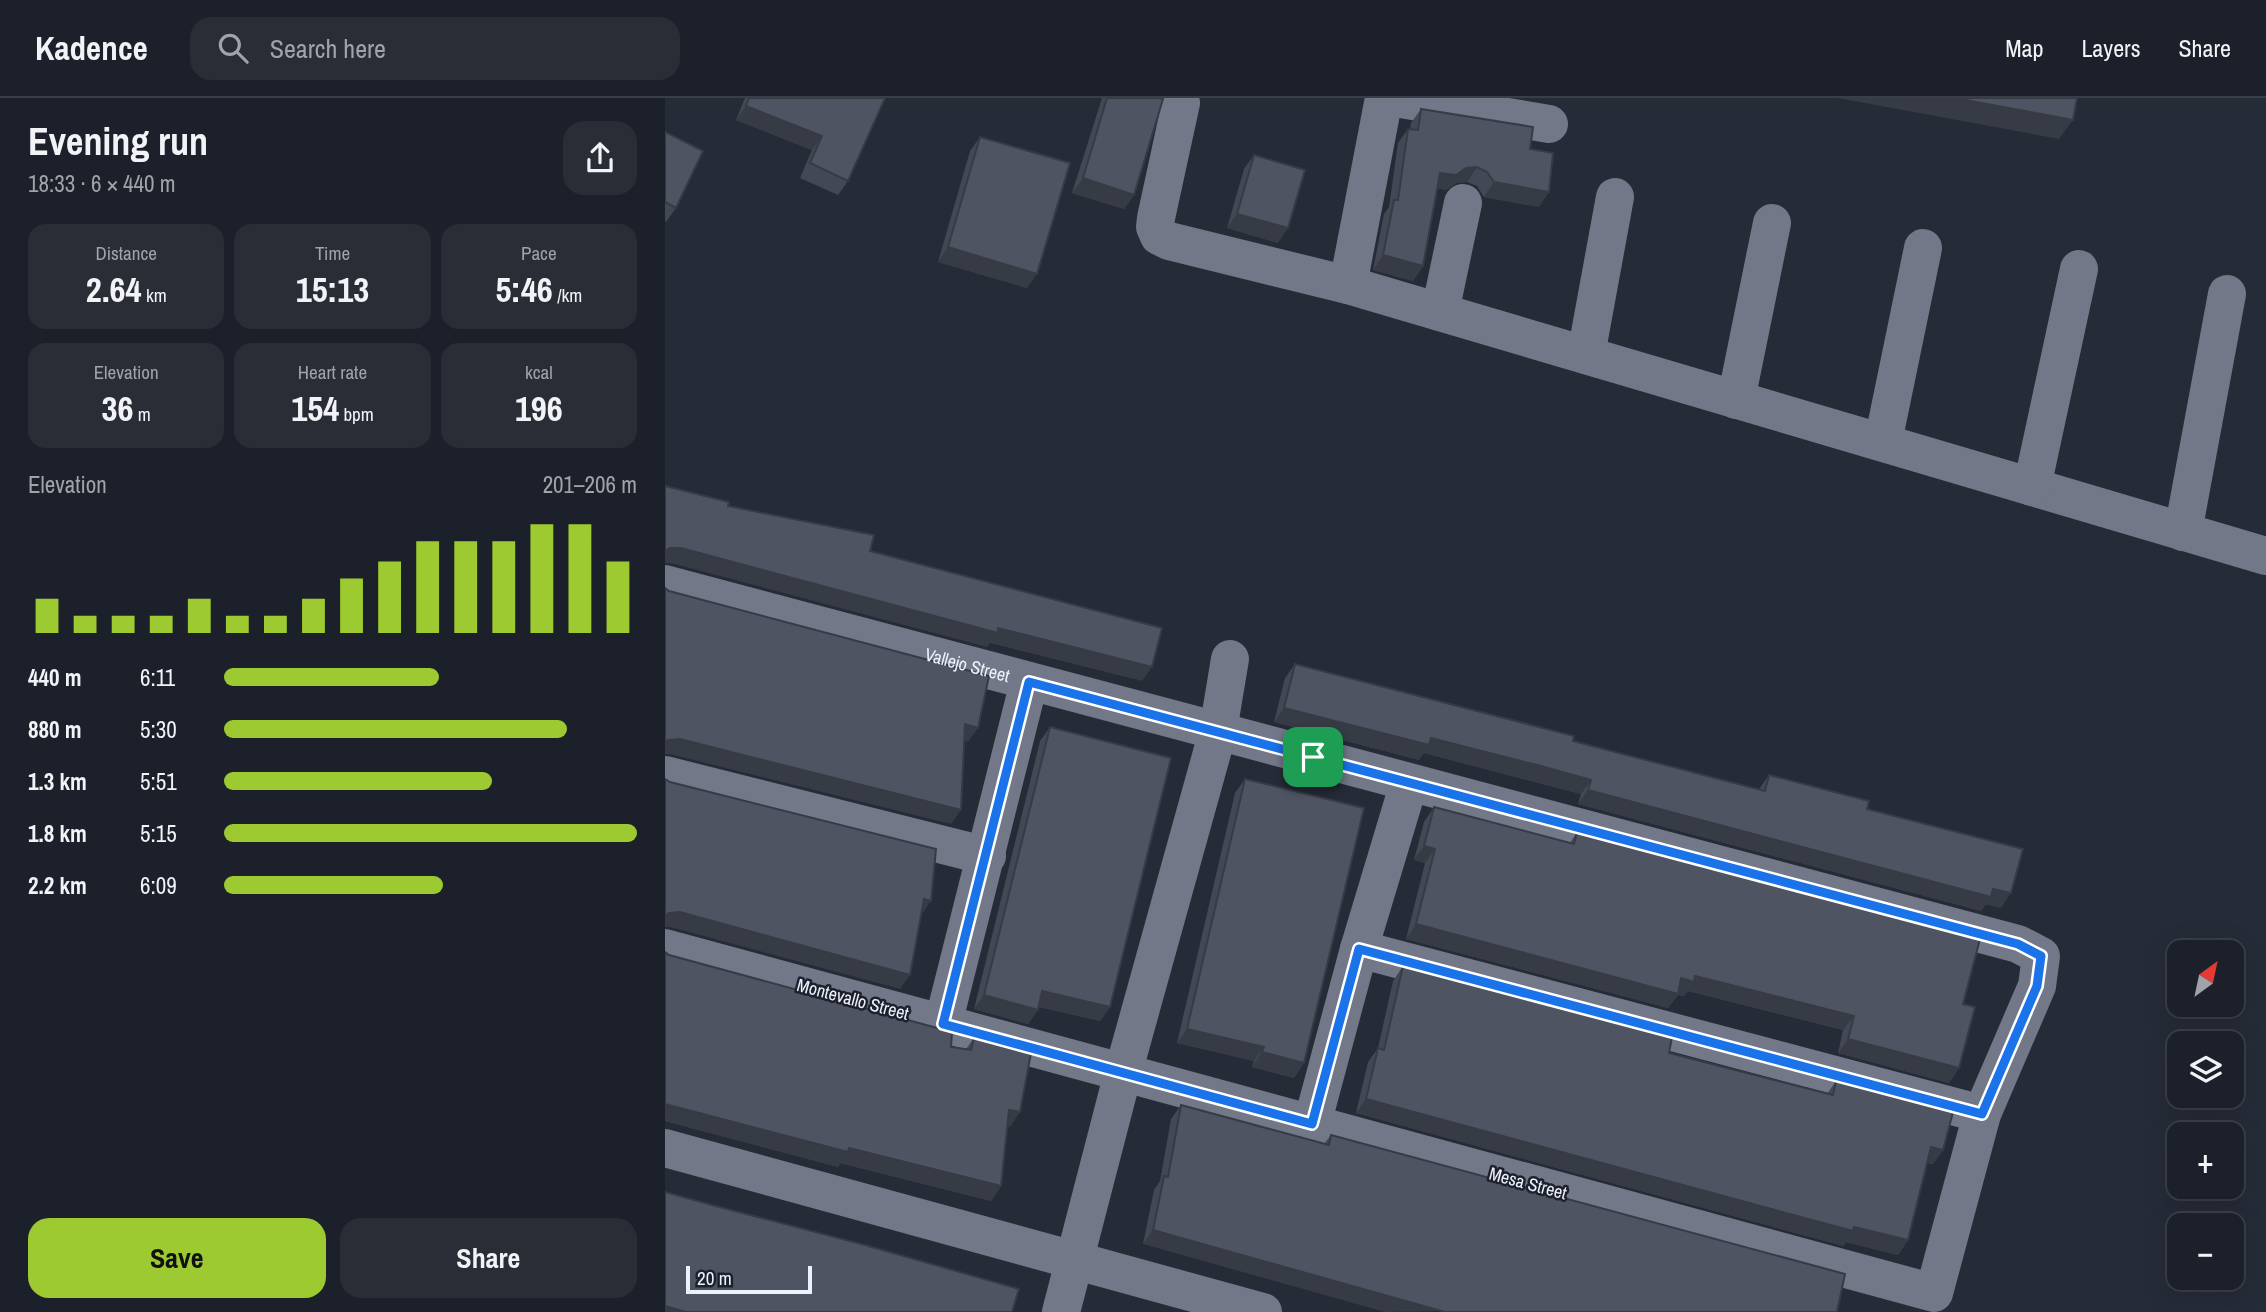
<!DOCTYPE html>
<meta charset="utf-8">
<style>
:root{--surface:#1c202a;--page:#292d36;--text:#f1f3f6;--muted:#a0a3a8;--line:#3a3e47;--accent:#9dca30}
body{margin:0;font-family:"Archivo Narrow",sans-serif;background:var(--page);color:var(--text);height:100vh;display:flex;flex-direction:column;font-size:26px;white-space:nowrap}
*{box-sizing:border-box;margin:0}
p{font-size:23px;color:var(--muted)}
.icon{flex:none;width:38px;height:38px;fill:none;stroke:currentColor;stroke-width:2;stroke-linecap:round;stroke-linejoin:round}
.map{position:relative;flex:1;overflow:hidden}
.details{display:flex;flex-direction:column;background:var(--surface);width:665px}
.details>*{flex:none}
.needle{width:46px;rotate:33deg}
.fabs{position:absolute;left:1502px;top:842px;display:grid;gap:14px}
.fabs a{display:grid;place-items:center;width:77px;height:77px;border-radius:14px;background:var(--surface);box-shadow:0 7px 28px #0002,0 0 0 2px var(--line);font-size:35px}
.scale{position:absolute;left:21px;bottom:18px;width:126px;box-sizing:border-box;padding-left:7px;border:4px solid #edf1fa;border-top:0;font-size:19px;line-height:24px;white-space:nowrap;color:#edf1fa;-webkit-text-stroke:5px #1d212e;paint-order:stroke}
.pin{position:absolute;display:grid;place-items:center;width:60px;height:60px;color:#fff;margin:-30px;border-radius:14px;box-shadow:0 4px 10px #0006}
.round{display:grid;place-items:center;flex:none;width:74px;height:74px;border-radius:21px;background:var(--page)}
.overview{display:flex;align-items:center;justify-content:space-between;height:119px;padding:0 28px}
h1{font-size:38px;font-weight:800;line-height:52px}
.stats{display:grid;grid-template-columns:repeat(3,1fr);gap:10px;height:119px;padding:7px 28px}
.stats div{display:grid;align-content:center;border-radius:18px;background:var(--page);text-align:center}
.stats b{font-size:35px;font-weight:800}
.stats small{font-size:19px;font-weight:400}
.stats p{font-size:19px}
.chart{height:196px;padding:14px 28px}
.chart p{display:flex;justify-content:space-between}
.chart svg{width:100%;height:126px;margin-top:7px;stroke:var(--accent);stroke-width:6}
.cta{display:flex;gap:14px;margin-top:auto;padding:14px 28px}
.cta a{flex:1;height:80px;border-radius:21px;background:var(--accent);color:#111;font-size:28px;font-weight:800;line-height:80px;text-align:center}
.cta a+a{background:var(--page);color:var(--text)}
ul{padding:0 28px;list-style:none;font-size:23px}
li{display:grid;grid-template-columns:112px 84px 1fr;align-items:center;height:52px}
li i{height:18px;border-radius:9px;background:var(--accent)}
header{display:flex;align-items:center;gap:42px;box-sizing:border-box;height:98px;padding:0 35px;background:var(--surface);border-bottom:2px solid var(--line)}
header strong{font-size:33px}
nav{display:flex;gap:38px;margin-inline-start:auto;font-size:24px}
.search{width:490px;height:63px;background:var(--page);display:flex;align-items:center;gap:18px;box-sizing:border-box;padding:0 24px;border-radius:21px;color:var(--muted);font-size:26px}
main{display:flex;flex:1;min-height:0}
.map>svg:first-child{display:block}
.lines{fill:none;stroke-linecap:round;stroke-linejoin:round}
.minor{stroke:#727888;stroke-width:38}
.wall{fill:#434854}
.shaded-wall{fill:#373b45}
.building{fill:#4e5462;stroke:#373b45;stroke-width:2}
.route-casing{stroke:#fff;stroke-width:14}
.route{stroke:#1a73e8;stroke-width:9}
.labels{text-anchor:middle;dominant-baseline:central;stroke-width:5;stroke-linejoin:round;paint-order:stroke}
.street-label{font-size:18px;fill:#edf1fa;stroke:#1d212e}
</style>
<header>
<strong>Kadence</strong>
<div class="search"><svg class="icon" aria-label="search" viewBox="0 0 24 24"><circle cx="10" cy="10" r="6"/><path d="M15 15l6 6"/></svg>Search here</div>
<nav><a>Map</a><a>Layers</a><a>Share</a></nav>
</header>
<main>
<section class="details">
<div class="overview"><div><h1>Evening run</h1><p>18:33 · 6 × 440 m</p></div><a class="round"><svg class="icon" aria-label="share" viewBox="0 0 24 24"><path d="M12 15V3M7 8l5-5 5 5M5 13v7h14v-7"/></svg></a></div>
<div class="stats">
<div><p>Distance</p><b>2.64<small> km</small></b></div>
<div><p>Time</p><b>15:13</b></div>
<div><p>Pace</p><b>5:46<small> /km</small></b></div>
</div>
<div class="stats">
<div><p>Elevation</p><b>36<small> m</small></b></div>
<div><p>Heart rate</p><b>154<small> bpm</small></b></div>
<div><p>kcal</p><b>196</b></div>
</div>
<div class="chart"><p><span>Elevation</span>201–206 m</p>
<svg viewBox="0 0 160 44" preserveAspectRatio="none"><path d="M5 44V32M15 44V38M25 44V38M35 44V38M45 44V32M55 44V38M65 44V38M75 44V32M85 44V25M95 44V19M105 44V12M115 44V12M125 44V12M135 44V6M145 44V6M155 44V19"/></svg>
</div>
<ul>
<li><b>440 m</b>6:11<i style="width:52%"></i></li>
<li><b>880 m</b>5:30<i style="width:83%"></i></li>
<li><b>1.3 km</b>5:51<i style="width:65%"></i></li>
<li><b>1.8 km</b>5:15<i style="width:100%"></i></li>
<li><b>2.2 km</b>6:09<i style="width:53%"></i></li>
</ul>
<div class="cta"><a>Save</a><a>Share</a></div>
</section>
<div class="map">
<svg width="1601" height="1214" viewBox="0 0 1601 1214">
<rect width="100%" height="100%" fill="#262b38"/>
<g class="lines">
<g class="minor">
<polyline points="719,0 683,187 1601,458"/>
<polyline points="730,0 884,26"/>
<polyline points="516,5 491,120 490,129 494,138 504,143 683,187"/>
<polyline points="775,214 798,105"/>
<polyline points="921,257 950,99"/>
<polyline points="1071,302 1107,125"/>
<polyline points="1218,344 1258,150"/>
<polyline points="1367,389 1414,171"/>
<polyline points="1518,434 1562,196"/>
<path id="s1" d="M0,486L1353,846L1376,858L1372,888L1317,1016L1269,1195L0,850"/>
<polyline points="0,677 322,758"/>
<polyline points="694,851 1317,1016"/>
<polyline points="278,926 364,584"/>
<polyline points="647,1026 694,851 744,685"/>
<polyline points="0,1050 598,1214"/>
<polyline points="396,1214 458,975 553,633 565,561"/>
</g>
</g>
<g class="wall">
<polygon points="80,0 220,0 183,83 173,97 135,80 147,52 71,22"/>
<polygon points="437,0 495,0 469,97 459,111 407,95"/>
<polygon points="756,11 865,51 874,109 819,99 812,88 802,84 791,85 781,92 773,90 758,168 748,183 708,172 719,116 724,109 733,45 743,31 745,31 746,25"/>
<polygon points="0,34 11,110 1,124 0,123"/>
<polygon points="315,39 362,190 273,164 305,53"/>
<polygon points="589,57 613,145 562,130 579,71"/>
<polygon points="630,566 908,643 1094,691 1104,677 1202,711 1336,810 1321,806 1316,813 913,706 916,696 866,683 759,655 754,662 609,624 620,580"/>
<polygon points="385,629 445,909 435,923 374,909 373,912 363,926 309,911 375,643"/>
<polygon points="580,681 639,965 629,980 587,969 589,963 512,945 570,695"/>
<polygon points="769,709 905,745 912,734 1298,906 1294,970 1284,985 1173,955 1178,932 1023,893 1019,898 1013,897 1003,910 741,841 760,765 749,762 759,724"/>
<polygon points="0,854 4,857 286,949 301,951 309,940 345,1029 343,1028 336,1088 326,1103 175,1065 173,1069 0,1023"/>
<polygon points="738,868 1004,955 1162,996 1171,983 1278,1052 1268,1066 1262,1065 1243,1142 1233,1157 1181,1144 1178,1148 691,1015 703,964 713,950 728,883"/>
<polygon points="516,1007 659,1046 666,1037 1172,1214 478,1146 489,1092 495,1083 506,1021"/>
</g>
<g class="shaded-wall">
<polygon points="1173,0 1290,0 1408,22 1394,41"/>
<polygon points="81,8 157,38 147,52 71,22"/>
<polygon points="812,69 802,84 791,85 781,92 765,89 775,75"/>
<polygon points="418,80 469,97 459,111 407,95"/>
<polygon points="829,84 884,94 874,109 819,99"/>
<polygon points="572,116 623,130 613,145 562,130"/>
<polygon points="283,149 372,176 362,190 273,164"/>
<polygon points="718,157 758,168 748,183 708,172"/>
<polygon points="5,450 16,450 487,569 477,583 325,545 322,549 6,465 0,465 0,453"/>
<polygon points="619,610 766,640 926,682 916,696 759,655 754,662 609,624"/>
<polygon points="300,626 313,630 303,644 290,641"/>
<polygon points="15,641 296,712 286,726 5,656 0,656 0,644 3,642"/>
<polygon points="923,692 1328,791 1346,795 1336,810 1321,806 1316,813 913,706"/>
<polygon points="759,748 770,751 760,765 749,762"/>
<polygon points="259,801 266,803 256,817"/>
<polygon points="15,814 245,877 235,891 5,829 0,829 0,817 4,815"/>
<polygon points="751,826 1016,880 1030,878 1189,918 1178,932 1023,893 1019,898 1013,897 1003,910 741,841"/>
<polygon points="377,893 445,909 435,923 367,907"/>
<polygon points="319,897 373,912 363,926 309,911"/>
<polygon points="522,931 599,949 589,963 512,945"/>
<polygon points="1183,941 1294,970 1284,985 1173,955"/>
<polygon points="597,954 639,965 629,980 587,969"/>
<polygon points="701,1001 1243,1142 1233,1157 1181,1144 1178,1148 691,1015"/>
<polygon points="0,1006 184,1050 336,1088 326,1103 175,1065 173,1069 0,1023"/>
<polygon points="344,1012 355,1014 345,1029 334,1027"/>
<polygon points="1266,1049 1278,1052 1268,1066 1256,1063"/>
<polygon points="488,1132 780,1213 720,1214 478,1146"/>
<polygon points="0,1208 21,1214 0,1214"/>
</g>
<g class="building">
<polygon points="84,0 220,0 183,83 145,65 157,38 81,8"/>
<polygon points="442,0 495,0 498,1 469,97 418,80"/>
<polygon points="1290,0 1412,0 1408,22"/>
<polygon points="756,11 868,29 865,51 888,55 884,94 829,84 822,74 812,69 801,70 791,77 775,75 758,168 718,157 729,102 733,102 743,31 753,32"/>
<polygon points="0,34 38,53 11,110 0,104"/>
<polygon points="315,39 405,65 372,176 283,149"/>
<polygon points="589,57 640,72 623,130 572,116"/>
<polygon points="0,388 64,404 63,408 209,437 205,453 497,530 487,569 333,530 333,535 16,450 5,450 0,453"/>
<polygon points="0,490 4,493 324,578 313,630 300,626 296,712 15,641 3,642 0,644"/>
<polygon points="630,566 909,638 908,643 1100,693 1104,677 1204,703 1202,711 1358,751 1346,795 1328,791 1326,799 923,692 926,682 876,668 766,640 764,647 619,610"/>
<polygon points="385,629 506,660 445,909 377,893 373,912 319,897"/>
<polygon points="0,681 5,684 271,751 266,803 259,801 245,877 15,814 4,815 0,817"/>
<polygon points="580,681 699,710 639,965 597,954 599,949 522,931"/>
<polygon points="769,709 909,746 912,734 1315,841 1298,906 1310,909 1294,970 1183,941 1189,918 1030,878 1029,884 1016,880 1013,896 751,826 770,751 759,748"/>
<polygon points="0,854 4,857 287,934 286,949 306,952 309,940 366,955 355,1014 344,1012 336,1088 184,1050 183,1054 0,1006"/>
<polygon points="738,868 1007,939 1004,955 1168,997 1171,983 1288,1014 1278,1052 1266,1049 1243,1142 1189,1129 1188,1133 701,1001 713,950 719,952"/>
<polygon points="516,1007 664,1047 666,1037 1180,1176 1172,1214 780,1214 488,1132 499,1078 503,1079"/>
<polygon points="0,1094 47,1107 200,1147 354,1191 347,1214 21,1214 0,1208"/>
</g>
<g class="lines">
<defs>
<polygon id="route" points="364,584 1353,846 1376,858 1372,888 1317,1016 694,851 647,1026 278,926"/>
</defs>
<use href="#route" class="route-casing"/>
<use href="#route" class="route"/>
</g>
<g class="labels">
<g class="street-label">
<text stroke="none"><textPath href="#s1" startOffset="313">Vallejo Street</textPath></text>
<text transform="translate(188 901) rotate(15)">Montevallo Street</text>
<text transform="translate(863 1085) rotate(15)">Mesa Street</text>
</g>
</g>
</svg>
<div class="fabs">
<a><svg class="needle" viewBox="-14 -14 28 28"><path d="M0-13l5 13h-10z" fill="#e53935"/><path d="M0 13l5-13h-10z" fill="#a0a3a8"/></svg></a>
<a><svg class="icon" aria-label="layers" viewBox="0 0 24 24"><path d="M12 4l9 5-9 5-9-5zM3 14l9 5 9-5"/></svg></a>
<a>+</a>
<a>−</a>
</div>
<div class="scale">20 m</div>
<div class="pin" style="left:648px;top:659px;background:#1e9e55"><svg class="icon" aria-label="arrive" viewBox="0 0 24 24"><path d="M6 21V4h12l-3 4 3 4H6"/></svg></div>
</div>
</main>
